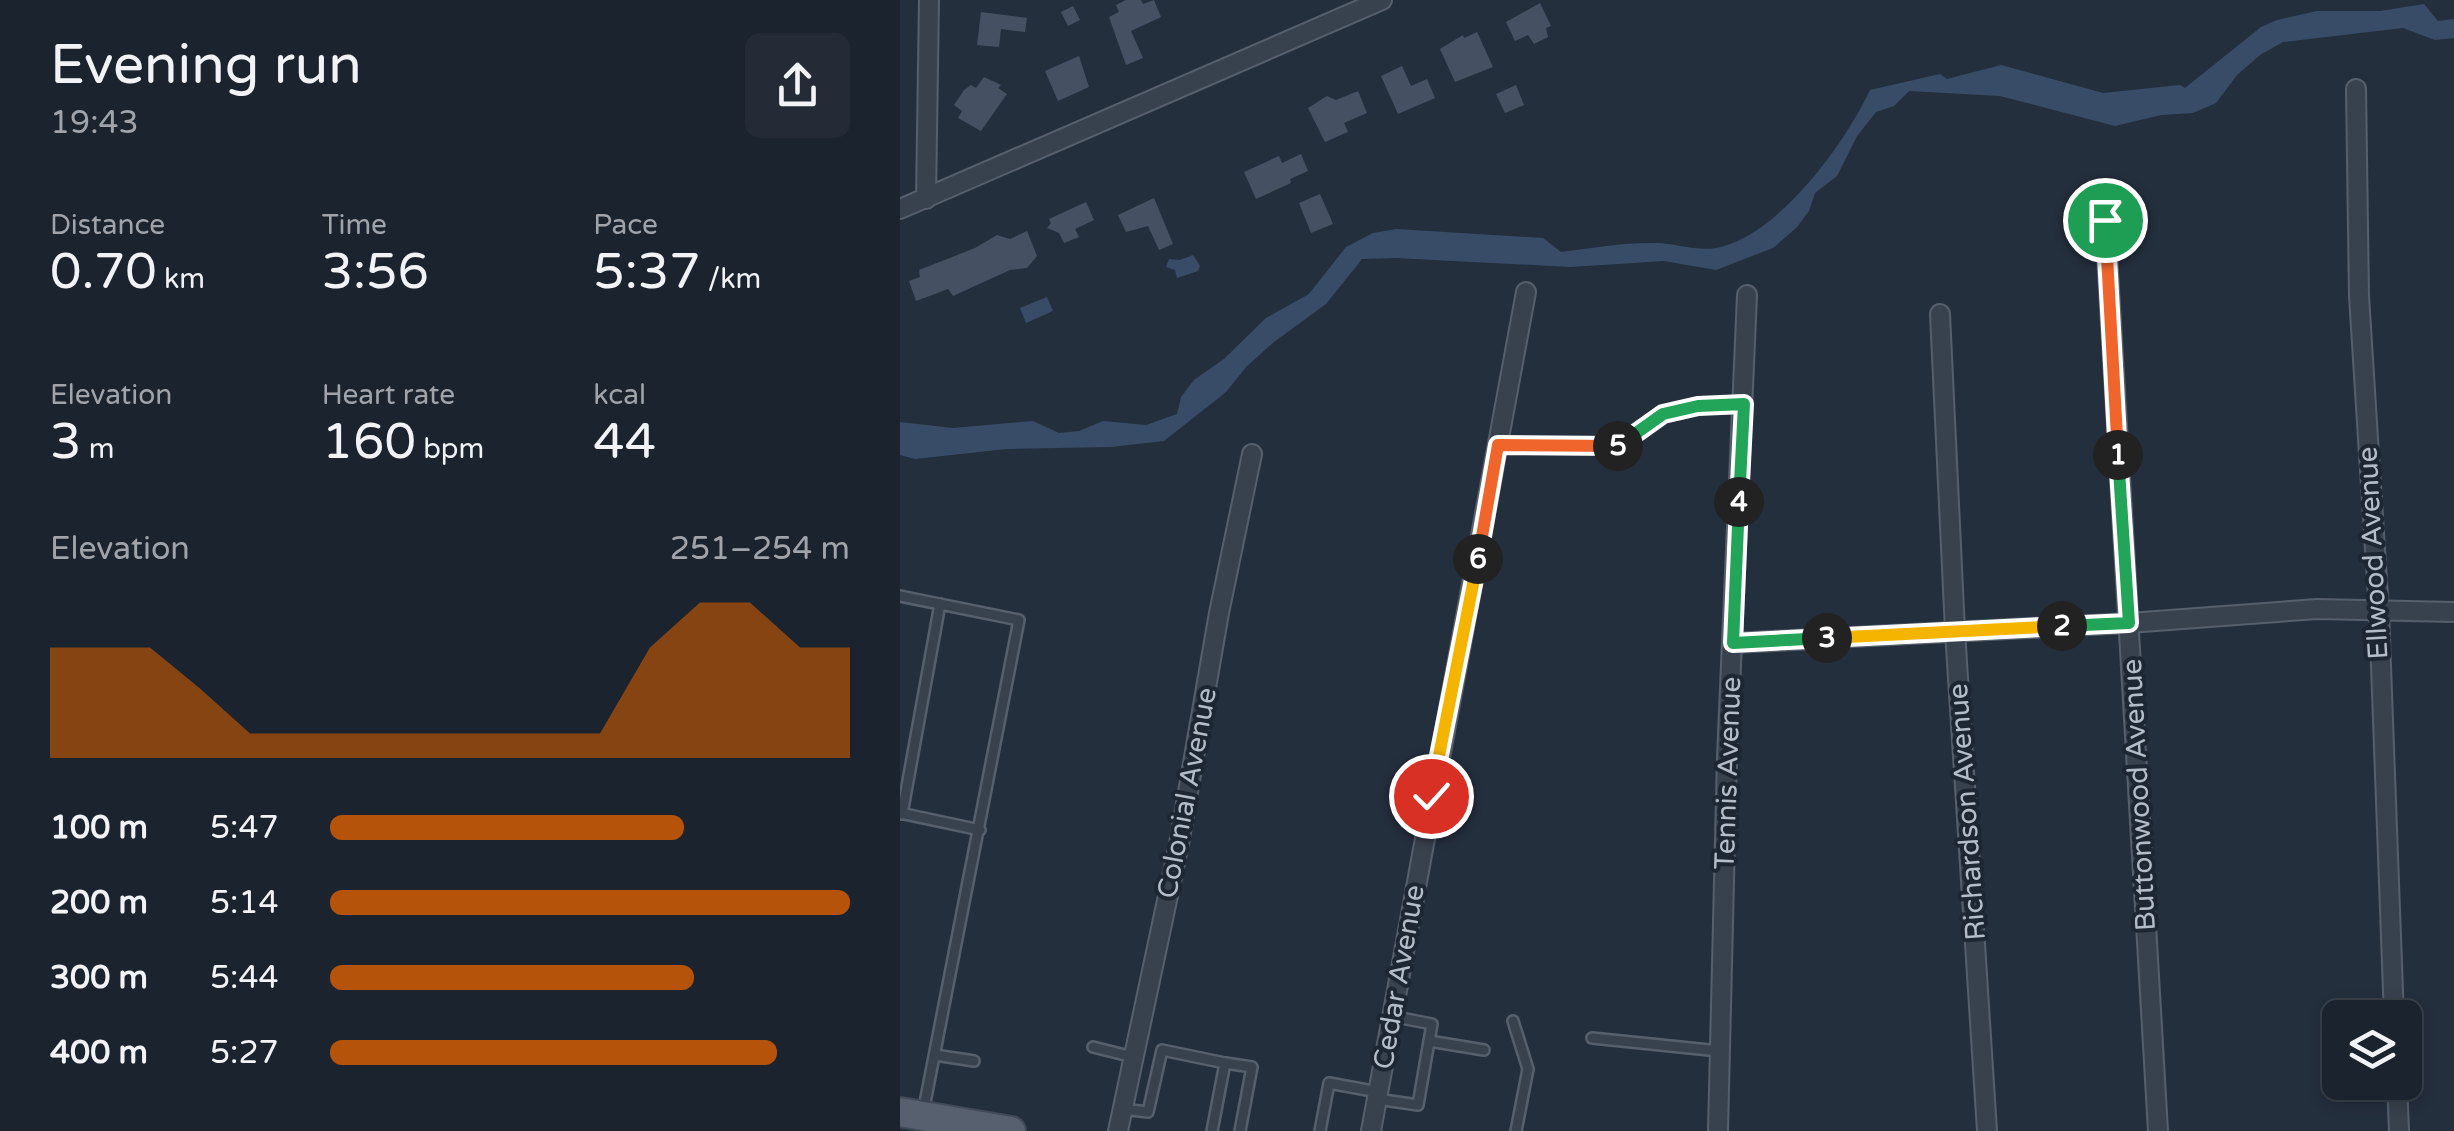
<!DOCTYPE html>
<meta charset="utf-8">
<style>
:root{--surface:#1b232e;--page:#242b36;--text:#f1f3f6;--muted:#a0a4aa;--line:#39404a;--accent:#b45309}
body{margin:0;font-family:"Varela Round",sans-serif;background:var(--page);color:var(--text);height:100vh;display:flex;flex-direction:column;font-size:38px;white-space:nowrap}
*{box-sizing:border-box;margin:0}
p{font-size:32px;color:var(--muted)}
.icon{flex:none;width:55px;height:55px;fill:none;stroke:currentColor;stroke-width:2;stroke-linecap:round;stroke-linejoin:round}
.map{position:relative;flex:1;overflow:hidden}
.side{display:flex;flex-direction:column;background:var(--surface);width:900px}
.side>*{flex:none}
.tools{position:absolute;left:1422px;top:1000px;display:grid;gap:20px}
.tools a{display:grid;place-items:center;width:100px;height:100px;border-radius:15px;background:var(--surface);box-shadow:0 5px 15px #0003,0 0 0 2px var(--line);font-size:50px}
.pin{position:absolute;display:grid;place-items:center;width:85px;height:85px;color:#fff;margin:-42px;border:5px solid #fff;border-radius:50%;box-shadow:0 2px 10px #0007}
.km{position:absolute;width:50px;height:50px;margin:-25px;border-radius:50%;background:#222;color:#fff;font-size:28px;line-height:50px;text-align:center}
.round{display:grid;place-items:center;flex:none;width:105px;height:105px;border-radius:15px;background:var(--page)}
.summary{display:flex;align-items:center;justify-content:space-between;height:170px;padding:0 50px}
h1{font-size:55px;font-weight:600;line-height:75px}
.figures{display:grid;grid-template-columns:repeat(3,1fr);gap:15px;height:170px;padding:10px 50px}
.figures div{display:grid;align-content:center}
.figures b{font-size:50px;font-weight:600}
.figures small{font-size:28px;font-weight:400}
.figures p{font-size:28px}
.chart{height:280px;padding:20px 50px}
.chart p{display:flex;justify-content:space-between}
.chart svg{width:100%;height:180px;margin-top:10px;fill:var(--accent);opacity:.7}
ul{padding:0 50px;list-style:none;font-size:32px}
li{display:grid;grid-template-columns:160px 120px 1fr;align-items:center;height:75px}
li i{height:25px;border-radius:12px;background:var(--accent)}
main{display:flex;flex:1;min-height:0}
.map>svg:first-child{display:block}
.water{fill:#394c67}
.building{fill:#455162}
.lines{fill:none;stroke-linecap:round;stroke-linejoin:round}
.lane-casing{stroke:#565f6c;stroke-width:14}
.street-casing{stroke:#565f6c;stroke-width:22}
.primary-casing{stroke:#414a57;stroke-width:32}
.lane{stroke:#38414e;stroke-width:9}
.street{stroke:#38414e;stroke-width:18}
.primary{stroke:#56606e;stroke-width:28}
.split-1-casing{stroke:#fff;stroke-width:20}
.split-2-casing{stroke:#fff;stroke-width:20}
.split-3-casing{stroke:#fff;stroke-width:20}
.split-4-casing{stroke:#fff;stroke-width:20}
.split-5-casing{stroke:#fff;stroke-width:20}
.split-6-casing{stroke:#fff;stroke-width:20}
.split-7-casing{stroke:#fff;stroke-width:20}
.split-1{stroke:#f0652b;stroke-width:12}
.split-2{stroke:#22a559;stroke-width:12}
.split-3{stroke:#f5b400;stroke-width:12}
.split-4{stroke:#22a559;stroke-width:12}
.split-5{stroke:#22a559;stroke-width:12}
.split-6{stroke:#f0652b;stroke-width:12}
.split-7{stroke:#f5b400;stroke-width:12}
.labels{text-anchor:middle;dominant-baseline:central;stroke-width:8;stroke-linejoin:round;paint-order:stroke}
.street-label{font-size:28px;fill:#b4bcc9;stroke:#1d2633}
</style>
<main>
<section class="side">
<div class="summary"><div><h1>Evening run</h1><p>19:43</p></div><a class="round"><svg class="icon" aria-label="share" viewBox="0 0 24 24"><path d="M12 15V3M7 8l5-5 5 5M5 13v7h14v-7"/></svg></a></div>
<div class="figures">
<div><p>Distance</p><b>0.70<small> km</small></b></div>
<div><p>Time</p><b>3:56</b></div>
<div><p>Pace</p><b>5:37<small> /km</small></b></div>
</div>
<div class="figures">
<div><p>Elevation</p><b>3<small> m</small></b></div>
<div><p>Heart rate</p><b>160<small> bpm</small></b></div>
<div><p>kcal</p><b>44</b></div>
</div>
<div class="chart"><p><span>Elevation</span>251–254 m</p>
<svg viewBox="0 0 160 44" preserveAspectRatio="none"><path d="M0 44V17L10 17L20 17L30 27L40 38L50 38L60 38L70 38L80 38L90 38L100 38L110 38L120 17L130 6L140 6L150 17L160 17V44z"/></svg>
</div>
<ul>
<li><b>100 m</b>5:47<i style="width:68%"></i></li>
<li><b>200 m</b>5:14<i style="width:100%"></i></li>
<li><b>300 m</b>5:44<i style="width:70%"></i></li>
<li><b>400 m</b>5:27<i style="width:86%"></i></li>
</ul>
</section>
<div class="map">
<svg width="1554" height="1131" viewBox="0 0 1554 1131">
<rect width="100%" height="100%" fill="#242f3e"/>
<g class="water">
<path d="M1524,4L1538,21L1554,19V38L1535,40L1503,28L1383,42L1360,55L1337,75L1316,103L1293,113L1261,115L1215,126L1100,96L1009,91L994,106L976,112L957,136L937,176L915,193L909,211L897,227L873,248L816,270L764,261L670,267L496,258L462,259L426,304L374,342L347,366L326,392L264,441L211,447L106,449L15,459L0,455V422L53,428L133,421L159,433L179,431L203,421L246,425L277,414L281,397L294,380L324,359L366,318L409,294L446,247L473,233L496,229L643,238L661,252C691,248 722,243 752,243C774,242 799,253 821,247C881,232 945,143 970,90L1040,74L1047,79L1101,65L1203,93L1280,85L1285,88L1361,27L1377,20L1417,11H1480Z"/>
<polygon points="293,255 300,266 298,271 277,278 275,270 266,267 269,259 280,260"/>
<polygon points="147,297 153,311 126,323 120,308"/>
</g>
<g class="building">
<polygon points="226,0 241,0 243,4 254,0 261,17 231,31 243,58 226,65 209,17 219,12 216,5"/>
<polygon points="640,3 651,26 646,28 648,37 634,44 628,35 615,41 606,22"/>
<polygon points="173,6 180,20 168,26 161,12"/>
<polygon points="81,12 127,18 125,32 101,29 99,47 77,45"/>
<polygon points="577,32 593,67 555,82 540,49 563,35 564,38"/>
<polygon points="179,56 189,87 158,101 145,71"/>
<polygon points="502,66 511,86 527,79 535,98 498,114 481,76"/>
<polygon points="84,77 101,85 98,88 107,94 81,131 58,118 62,111 54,105 64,90 71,85 76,88"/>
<polygon points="616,85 624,105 605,113 596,94"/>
<polygon points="458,91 467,113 444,123 448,132 425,142 408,108 427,96 436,100"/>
<polygon points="401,154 408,171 390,179 391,183 356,199 344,172 379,156 382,163"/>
<polygon points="420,194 433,224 411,233 399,203"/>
<polygon points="254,198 273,244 259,250 248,226 226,232 218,215"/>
<polygon points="186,202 194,220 175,229 179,237 164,243 159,233 147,228 151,223 149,219"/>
<polygon points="127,231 137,256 127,268 110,270 53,296 48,289 16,301 9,281 20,277 19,270 75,248 97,235 110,239"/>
</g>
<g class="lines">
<defs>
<g id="lane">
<polyline points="598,445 721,446 763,415 798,406 844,404"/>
<polyline points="0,596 119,620 23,1113"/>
<polyline points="0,813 80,830"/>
<polyline points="2,814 40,604"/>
<polyline points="613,1021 628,1069 616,1131"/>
<polyline points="692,1038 819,1051"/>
<polyline points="529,1041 584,1050"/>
<polyline points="193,1047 233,1057"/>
<polyline points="35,1055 74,1061"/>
<polyline points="325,1063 352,1067 340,1131"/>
<polyline points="477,1099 518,1105 532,1024 491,1016"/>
<polyline points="222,1109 248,1112 262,1050 325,1063 312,1131"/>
<polyline points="420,1131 429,1083 478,1092"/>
</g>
<g id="street">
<polyline points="1456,89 1459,296 1479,612 1494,1018"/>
<polyline points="26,199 29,0"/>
<polyline points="0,209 482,0"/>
<polyline points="1205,220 1258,1131"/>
<polyline points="1040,314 1055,631 1087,1131"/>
<polyline points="833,643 1229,623 1417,609 1554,612"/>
<polyline points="1497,1082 1499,1131"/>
<polyline points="218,1131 279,844 319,613 352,454"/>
<polyline points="471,1131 626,292"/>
<polyline points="818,1131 827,757 847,295"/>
</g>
<polyline id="primary" points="0,1112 111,1131"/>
</defs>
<use href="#lane" class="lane-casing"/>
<use href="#street" class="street-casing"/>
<use href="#primary" class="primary-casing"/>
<use href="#lane" class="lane"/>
<use href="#street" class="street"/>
<use href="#primary" class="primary"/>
</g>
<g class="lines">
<defs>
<polyline id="split-1" points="1205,220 1218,455"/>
<polyline id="split-2" points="1162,626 1229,623 1218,455"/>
<polyline id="split-3" points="927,638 1162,626"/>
<polyline id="split-4" points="839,502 833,643 927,638"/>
<polyline id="split-5" points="718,446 763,414 798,406 844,404 839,502"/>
<polyline id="split-6" points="578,559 598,445 718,446"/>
<polyline id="split-7" points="531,796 578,559"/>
</defs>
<use href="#split-1" class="split-1-casing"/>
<use href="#split-2" class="split-2-casing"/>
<use href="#split-3" class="split-3-casing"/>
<use href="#split-4" class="split-4-casing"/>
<use href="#split-5" class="split-5-casing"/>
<use href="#split-6" class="split-6-casing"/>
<use href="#split-7" class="split-7-casing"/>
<use href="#split-1" class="split-1"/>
<use href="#split-2" class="split-2"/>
<use href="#split-3" class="split-3"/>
<use href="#split-4" class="split-4"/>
<use href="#split-5" class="split-5"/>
<use href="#split-6" class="split-6"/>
<use href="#split-7" class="split-7"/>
</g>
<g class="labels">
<g class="street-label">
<text transform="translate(1473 553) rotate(-93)">Ellwood Avenue</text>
<text transform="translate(828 773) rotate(-88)">Tennis Avenue</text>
<text transform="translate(287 793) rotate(-79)">Colonial Avenue</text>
<text transform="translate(1239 795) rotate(-93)">Buttonwood Avenue</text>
<text transform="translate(1067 812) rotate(-94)">Richardson Avenue</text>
<text transform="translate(499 977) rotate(-80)">Cedar Avenue</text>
</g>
</g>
</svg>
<div class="tools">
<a><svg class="icon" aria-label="layers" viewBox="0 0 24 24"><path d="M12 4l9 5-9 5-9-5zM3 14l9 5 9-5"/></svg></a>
</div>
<div class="pin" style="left:1205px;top:220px;background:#1e9e55"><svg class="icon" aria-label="arrive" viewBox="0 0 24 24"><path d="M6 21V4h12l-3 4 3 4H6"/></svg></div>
<div class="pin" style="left:531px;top:796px;background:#d93025"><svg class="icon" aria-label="check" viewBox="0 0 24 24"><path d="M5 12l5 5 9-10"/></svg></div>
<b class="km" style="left:1218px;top:455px">1</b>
<b class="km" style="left:1162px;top:626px">2</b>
<b class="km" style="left:927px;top:638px">3</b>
<b class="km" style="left:839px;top:502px">4</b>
<b class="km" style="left:718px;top:446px">5</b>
<b class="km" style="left:578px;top:559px">6</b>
</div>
</main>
